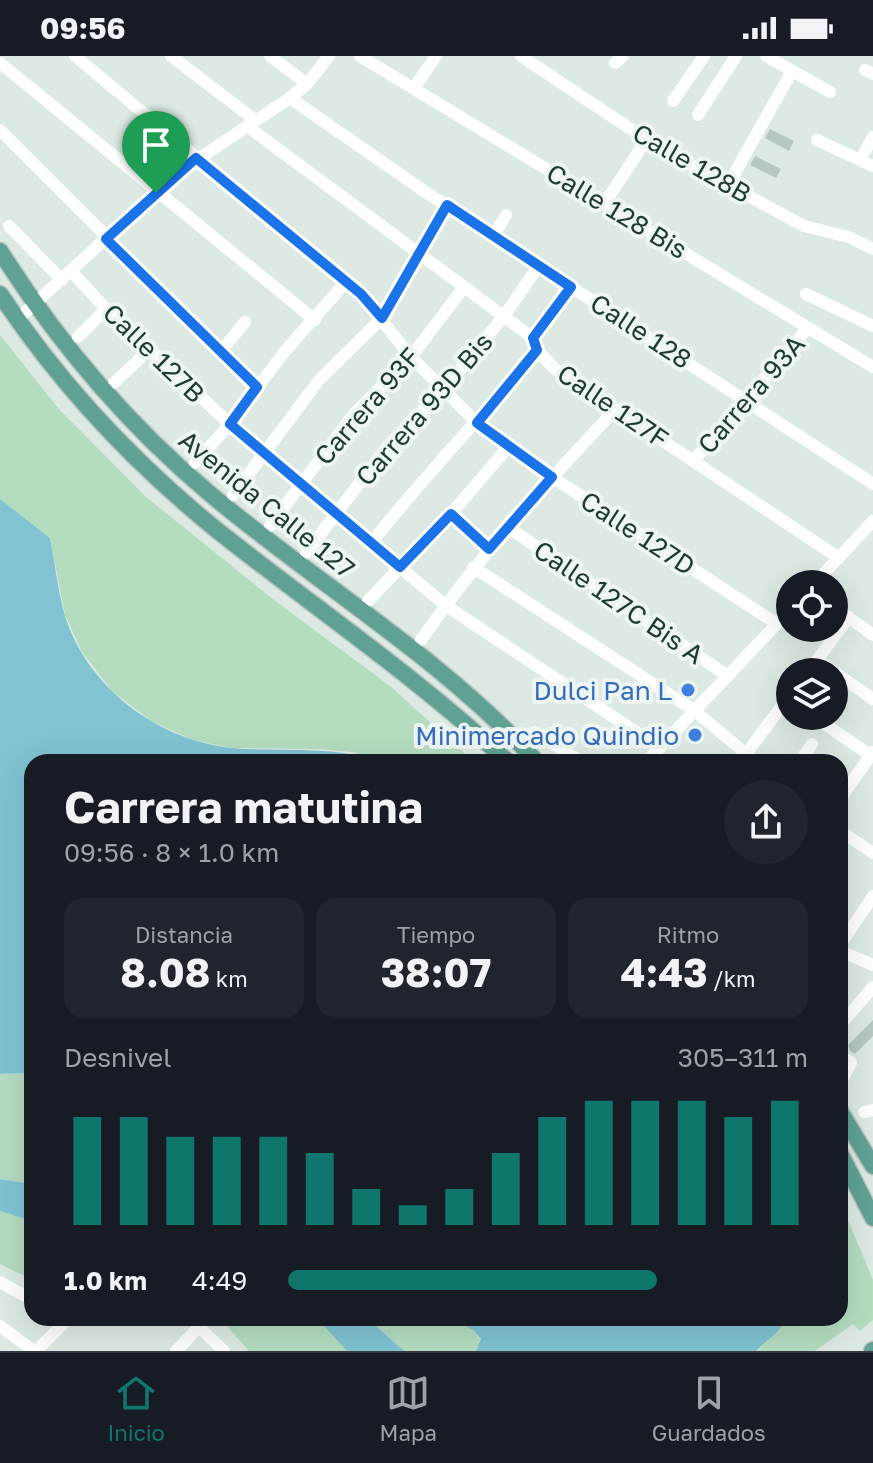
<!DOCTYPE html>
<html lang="es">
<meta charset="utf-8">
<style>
:root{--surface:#171b24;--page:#20242c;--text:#f1f3f6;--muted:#9ea1a6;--line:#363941;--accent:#0f766e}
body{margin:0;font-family:"Golos Text",sans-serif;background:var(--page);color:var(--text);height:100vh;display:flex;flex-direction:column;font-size:30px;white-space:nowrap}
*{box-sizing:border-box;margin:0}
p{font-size:26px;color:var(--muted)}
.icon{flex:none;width:44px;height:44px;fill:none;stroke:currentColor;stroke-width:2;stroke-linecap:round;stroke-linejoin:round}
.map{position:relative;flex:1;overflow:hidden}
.sheet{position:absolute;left:24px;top:698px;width:824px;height:572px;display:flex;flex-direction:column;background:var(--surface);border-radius:24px;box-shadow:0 8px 32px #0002}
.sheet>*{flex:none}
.buttons{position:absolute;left:776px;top:514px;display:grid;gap:16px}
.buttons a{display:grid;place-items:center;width:72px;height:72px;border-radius:50%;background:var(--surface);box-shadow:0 8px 32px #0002;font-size:40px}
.pin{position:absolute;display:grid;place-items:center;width:68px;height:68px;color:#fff;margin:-82px -34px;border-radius:50% 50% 50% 0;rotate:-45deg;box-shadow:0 0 8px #0007}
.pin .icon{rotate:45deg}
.round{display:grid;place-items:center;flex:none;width:84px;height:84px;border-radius:42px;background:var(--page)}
.overview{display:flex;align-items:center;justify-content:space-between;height:136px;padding:0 40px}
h1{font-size:44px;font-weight:700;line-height:60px}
.figures{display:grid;grid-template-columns:repeat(3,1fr);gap:12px;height:136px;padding:8px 40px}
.figures div{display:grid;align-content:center;border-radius:20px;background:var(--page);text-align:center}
.figures b{font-size:40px;font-weight:700}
.figures small{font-size:22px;font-weight:400}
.figures p{font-size:22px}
.chart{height:224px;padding:16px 40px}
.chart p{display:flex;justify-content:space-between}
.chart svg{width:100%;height:144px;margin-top:8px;stroke:var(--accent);stroke-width:6}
ul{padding:0 40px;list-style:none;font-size:26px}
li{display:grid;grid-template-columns:128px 96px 1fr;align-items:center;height:60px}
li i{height:20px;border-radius:10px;background:var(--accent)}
.status{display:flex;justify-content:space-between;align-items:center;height:56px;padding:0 40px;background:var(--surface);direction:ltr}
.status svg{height:22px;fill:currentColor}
.tabs{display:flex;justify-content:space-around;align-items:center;height:112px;border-top:2px solid var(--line);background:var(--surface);font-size:22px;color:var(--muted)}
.tabs a{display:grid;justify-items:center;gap:4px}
.tabs .active{color:var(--accent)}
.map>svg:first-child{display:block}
.green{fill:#b4ddc0}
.water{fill:#81c3d3}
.building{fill:#b5c7c0}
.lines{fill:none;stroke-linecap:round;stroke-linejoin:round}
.major-casing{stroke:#bcc4c2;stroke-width:19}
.minor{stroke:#fff;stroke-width:12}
.major{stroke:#5fa293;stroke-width:16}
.route-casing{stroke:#fff;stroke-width:16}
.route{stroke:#1a73e8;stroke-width:10}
.shop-dot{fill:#3f7fe0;stroke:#edf6f2;stroke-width:3}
.labels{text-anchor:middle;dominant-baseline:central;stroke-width:8;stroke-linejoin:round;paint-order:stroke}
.street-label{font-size:26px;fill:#1e3a33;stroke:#edf6f2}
.shop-label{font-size:26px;fill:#366cbe;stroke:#edf6f2;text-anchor:end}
</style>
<div class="status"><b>09:56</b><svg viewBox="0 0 49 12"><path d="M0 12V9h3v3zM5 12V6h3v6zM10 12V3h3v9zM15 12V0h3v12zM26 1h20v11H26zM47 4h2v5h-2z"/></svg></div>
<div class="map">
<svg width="873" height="1295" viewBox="0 0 873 1295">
<rect width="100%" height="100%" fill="#ddeae4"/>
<g class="green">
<polygon points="0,279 58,352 146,441 274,544 390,630 474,706 383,706 353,696 320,693 232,692 193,684 151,665 112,635 82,596 65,559 50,482 0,443"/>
<polygon points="32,1012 32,1128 0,1123 0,1018 24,1017"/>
<polygon points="840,1145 873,1224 873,1264 860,1275 853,1268 815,1295 758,1295 787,1262 840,1262"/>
<polygon points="0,1155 32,1164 32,1224 0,1208"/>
<polygon points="220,1262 322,1262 348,1295 249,1295"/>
<polygon points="367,1262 461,1262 463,1269 473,1274 481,1285 476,1295 404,1295"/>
</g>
<g class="water">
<path d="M0,443L50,482C55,508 58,535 65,560C89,636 166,690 245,693C293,695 337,691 383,706H32V1012L24,1017L0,1018Z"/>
<polygon points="0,1123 32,1128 32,1165 0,1155"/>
<polygon points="317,1262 367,1262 404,1295 347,1295"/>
<polygon points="461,1262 787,1262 778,1275 756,1295 476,1295 481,1283 473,1274 463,1269"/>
</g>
<g class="building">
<polygon points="770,73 794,85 789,95 765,82"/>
<polygon points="755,100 781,113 776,122 750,109"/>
<polygon points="873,964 873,980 855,998 850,995 848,989"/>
</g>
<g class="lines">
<defs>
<g id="major">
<path d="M0,195C57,285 127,368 209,437C317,528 441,601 537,706"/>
<path d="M0,238C59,327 135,408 218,475C315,552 417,621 508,706"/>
<polyline points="840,1055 873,1110"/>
<polyline points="840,1097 873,1162"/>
<polyline points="872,1295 873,1294"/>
</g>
</defs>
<use href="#major" class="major-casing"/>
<g class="minor">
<polyline points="75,0 361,238 411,301 477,367 552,421 777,568"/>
<polyline points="171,0 255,64"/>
<polyline points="270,0 307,28"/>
<polyline points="360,0 873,311"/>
<polyline points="521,0 652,87 728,129 804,170 849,181 873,193"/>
<polyline points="766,0 830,36"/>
<polyline points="0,7 315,264"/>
<polyline points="615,7 623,0"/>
<polyline points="865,14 873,18"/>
<polyline points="414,32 436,0"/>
<polyline points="290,42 424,135 873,428"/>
<polyline points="673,45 704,0"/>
<polyline points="698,59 736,0"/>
<polyline points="247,70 533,282 537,294 555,313 839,502"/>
<polyline points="0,74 257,331"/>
<polyline points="817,84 873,110"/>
<polyline points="860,104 873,81"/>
<polyline points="728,129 792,15"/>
<polyline points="604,148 647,83"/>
<polyline points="9,170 62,224"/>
<polyline points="494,179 506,159"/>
<polyline points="71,215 106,253 230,368 445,549 660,692"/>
<polyline points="806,238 873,270"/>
<polyline points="18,263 177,117 290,42 307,28 329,0"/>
<polyline points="78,281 106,253"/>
<polyline points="533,282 571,231"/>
<polyline points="221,295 245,266"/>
<polyline points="114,327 149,294"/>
<polyline points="694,404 808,272"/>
<polyline points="195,407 230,368 285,295 346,226"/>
<polyline points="233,439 319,324 382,262 447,149"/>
<polyline points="451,458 489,493"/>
<polyline points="270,470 353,359 411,301 464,231"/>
<polyline points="509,472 728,620"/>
<path d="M372,486C424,420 483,360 537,294"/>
<polyline points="306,497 388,390 445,332 504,260 540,208"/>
<polyline points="473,511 695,655 756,706"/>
<polyline points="814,528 873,465"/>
<polyline points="368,545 451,458 509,390"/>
<polyline points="834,551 873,579"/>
<path d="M421,584C478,502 546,427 615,354"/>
<polyline points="817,604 873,643"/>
<polyline points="808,616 849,561"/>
<polyline points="813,660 873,701"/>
<polyline points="534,676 582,706"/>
<polyline points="746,698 790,639"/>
<polyline points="646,706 790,554"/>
<polyline points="799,706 812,688"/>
<polyline points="840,743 873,696"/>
<polyline points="840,775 873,797"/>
<polyline points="840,889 873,840"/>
<polyline points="840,895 873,909"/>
<polyline points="840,969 873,931"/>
<polyline points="840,994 841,995"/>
<polyline points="840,1027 851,1007 848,1004"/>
<polyline points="864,1056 873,1054"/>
<polyline points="0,1226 32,1244"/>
<polyline points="0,1270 34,1295"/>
<polyline points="36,1295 67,1264 63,1262"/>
<polyline points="176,1295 199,1271 224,1295"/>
</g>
<use href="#major" class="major"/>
</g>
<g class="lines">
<defs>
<polygon id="route" points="196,102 361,238 382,262 447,149 571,231 533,282 537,294 477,367 552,421 489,493 451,458 400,511 230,368 257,331 106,183"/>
</defs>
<use href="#route" class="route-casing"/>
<use href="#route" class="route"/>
</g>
<g class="shop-dot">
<circle cx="688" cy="634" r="8"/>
<circle cx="695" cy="679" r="8"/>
</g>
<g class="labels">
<g class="street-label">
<text transform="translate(692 107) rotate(30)">Calle 128B</text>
<text transform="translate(617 155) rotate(31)">Calle 128 Bis</text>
<text transform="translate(641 275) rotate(33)">Calle 128</text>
<text transform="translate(154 297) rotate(44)">Calle 127B</text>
<text transform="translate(751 338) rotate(-49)">Carrera 93A</text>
<text transform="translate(367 350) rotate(-49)">Carrera 93F</text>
<text transform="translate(613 350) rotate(34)">Calle 127F</text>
<text transform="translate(424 353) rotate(-49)">Carrera 93D Bis</text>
<text transform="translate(267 448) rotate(39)">Avenida Calle 127</text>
<text transform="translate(638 477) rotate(33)">Calle 127D</text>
<text transform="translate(619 546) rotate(34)">Calle 127C Bis A</text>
</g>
<g class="shop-label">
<text x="672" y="634">Dulci Pan L</text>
<text x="679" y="679">Minimercado Quindio</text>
</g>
</g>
</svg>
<div class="buttons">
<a><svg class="icon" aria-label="locate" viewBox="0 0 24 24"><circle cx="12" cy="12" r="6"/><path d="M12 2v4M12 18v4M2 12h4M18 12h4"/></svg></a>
<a><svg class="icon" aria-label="layers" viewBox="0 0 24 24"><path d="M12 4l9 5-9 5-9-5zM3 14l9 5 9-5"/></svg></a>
</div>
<div class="pin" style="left:156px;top:137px;background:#1e9e55"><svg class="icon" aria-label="arrive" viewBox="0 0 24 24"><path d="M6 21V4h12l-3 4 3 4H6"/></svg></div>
<section class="sheet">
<div class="overview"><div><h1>Carrera matutina</h1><p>09:56 · 8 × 1.0 km</p></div><a class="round"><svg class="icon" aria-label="share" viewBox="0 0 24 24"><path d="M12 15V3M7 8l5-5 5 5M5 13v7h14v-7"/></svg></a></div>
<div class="figures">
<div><p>Distancia</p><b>8.08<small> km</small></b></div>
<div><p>Tiempo</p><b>38:07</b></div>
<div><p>Ritmo</p><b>4:43<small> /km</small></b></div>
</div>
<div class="chart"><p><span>Desnivel</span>305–311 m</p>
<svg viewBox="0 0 160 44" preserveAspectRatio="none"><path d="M5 44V11M15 44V11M25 44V17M35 44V17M45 44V17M55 44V22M65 44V33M75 44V38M85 44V33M95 44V22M105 44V11M115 44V6M125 44V6M135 44V6M145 44V11M155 44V6"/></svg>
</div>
<ul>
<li><b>1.0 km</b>4:49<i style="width:71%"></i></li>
</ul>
</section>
</div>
<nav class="tabs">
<a class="active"><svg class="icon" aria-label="home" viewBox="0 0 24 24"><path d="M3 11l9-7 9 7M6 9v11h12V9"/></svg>Inicio</a>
<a><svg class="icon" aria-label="map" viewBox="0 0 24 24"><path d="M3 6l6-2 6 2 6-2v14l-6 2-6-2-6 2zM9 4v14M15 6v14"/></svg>Mapa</a>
<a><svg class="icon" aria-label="saved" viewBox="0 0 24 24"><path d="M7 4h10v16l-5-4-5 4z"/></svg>Guardados</a>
</nav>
